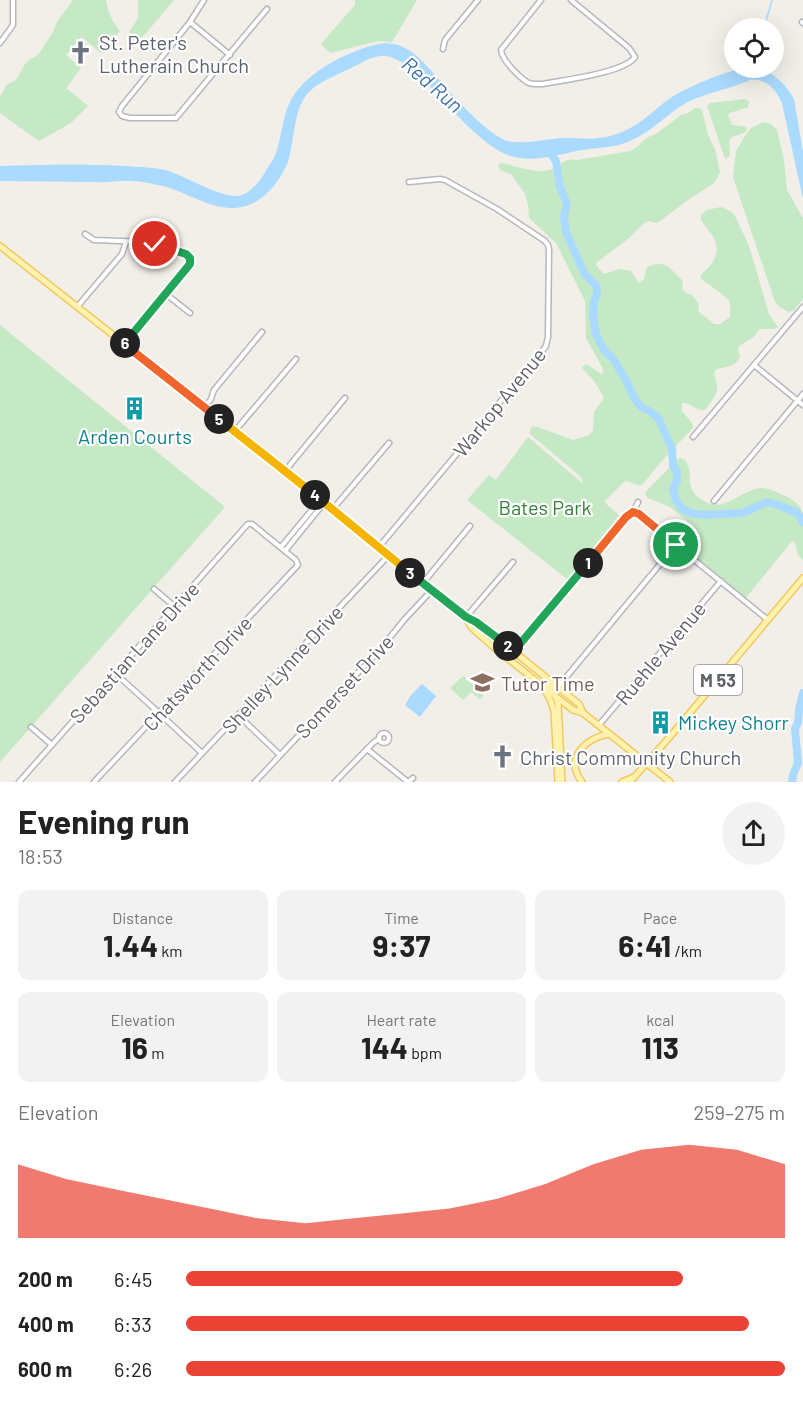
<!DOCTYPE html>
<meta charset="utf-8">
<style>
:root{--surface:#fff;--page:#f2f2f2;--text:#222;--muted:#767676;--accent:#ea4335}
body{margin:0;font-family:Barlow,sans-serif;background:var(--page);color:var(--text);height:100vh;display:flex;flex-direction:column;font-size:22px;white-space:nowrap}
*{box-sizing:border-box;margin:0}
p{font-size:20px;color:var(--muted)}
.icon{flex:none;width:33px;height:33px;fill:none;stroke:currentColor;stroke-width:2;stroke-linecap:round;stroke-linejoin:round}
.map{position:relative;height:782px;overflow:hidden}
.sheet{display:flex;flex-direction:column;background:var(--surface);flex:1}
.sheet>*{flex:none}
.buttons{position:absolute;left:724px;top:18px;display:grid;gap:12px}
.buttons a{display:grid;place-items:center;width:60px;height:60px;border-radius:50%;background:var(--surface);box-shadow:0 6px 24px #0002;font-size:30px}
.pin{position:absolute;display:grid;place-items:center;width:51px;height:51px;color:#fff;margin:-26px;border:3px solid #fff;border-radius:50%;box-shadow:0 2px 6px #0007}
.km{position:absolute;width:30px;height:30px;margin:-15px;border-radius:50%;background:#222;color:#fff;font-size:16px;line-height:30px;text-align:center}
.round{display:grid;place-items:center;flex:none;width:63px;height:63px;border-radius:32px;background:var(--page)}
.headline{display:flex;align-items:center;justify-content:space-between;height:102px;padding:0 18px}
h1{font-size:33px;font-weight:700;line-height:45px}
.figures{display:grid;grid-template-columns:repeat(3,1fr);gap:9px;height:102px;padding:6px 18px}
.figures div{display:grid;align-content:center;border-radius:12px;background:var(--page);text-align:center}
.figures b{font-size:30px;font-weight:700}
.figures small{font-size:16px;font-weight:400}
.figures p{font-size:16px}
.chart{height:168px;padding:12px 18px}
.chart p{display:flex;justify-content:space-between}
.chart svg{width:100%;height:108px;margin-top:6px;fill:var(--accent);opacity:.7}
ul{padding:0 18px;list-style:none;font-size:20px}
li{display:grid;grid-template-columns:96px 72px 1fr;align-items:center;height:45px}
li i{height:15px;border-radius:8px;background:var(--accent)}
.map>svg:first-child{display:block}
.green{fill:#c5e8c5}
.water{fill:#aadaff}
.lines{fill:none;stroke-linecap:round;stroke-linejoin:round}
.stream{stroke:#aadaff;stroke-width:1.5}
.river{stroke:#aadaff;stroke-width:8}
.minor-casing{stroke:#b5b8bc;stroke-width:7}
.major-casing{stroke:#f2c960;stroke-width:8}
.minor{stroke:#fff;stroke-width:4}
.major{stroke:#fff2af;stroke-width:5}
.split-1-casing{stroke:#fff;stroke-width:12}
.split-2-casing{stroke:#fff;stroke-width:12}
.split-3-casing{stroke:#fff;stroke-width:12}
.split-4-casing{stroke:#fff;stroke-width:12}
.split-5-casing{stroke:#fff;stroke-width:12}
.split-6-casing{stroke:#fff;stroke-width:12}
.split-7-casing{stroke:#fff;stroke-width:12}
.split-1{stroke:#f0652b;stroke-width:8}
.split-2{stroke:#22a559;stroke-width:8}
.split-3{stroke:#22a559;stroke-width:8}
.split-4{stroke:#f5b400;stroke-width:8}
.split-5{stroke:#f5b400;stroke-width:8}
.split-6{stroke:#f0652b;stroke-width:8}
.split-7{stroke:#22a559;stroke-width:8}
.labels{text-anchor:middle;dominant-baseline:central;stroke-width:4.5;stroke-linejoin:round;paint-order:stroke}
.shield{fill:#fff;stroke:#8f9295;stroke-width:1.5}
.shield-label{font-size:18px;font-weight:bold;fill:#5f6368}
.worship-label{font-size:20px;fill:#5b616d;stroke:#fff;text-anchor:start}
.street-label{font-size:20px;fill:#5f6368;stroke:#fff}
.culture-label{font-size:20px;fill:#0d838f;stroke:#fff}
.park-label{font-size:20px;fill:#348238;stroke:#fff}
.education-label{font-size:20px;fill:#785e54;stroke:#fff;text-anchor:start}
.water-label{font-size:21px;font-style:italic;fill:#4174aa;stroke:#fff}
</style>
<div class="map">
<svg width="803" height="782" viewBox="0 0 803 782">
<rect width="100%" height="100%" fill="#f1efe8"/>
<g class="green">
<path d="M73,0H106C108,13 112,21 120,31L101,53L81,37L66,55L81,68L66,88L88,106L71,123L39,141L0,113V96L3,92L6,85L16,80L25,64L30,59L35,57L40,52L53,32L57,22Z"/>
<polygon points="138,0 174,0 139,41 129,32 138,18"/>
<polygon points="355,0 417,0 392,42 378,41 330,53 321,44 355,5"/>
<path d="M745,99L749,101L748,107L730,113L728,115L732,125L743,126L747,128L746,131C741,136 734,134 729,140L730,156L726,159L724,156L707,106L710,103Z"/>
<path d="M695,108H699L702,110L708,135L715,149L720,172L715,182L710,186L692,197L660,221L656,223L649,221L644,223L628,239L597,262L596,265L604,274L619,269L631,271L639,283L644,279L647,267C666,259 669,268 683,281L682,289L688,294L692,295L698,303L699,312L714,324H720L730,317C730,312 731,305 729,301C728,297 706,283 700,278C702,272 704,272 709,267C719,256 719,244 710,232C707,227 704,225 701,220V216L706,210L721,207L728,210L734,214L749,246L769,314L778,327L775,329H759L754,337L739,346L738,351L740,355C737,368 725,366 715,370C713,378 716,378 717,386C718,394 710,403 705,410C696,411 690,402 682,403V411L692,423L693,428L659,464L642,485C635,487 631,480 625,481L604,502L620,516L568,580L467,500L489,475L496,480L528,437L582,483V479L580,476L530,434V429L532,427L535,426L573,440L589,435L593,431L594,412L604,398L595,382L582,368L583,366L587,364L601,374L604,371L586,338L585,301L556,243L529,218L528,205L525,194L511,174L500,170L498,165L502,163C517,166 534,174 550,170C563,167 559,158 577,160L630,151L637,147L646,138L656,134L681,115L688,113Z"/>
<polygon points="763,122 771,124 777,130 784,160 787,190 803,218 803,299 794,310 789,312 779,307 775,302 733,177 736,151 745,136 751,128"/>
<polygon points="0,325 225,507 0,762"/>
<path d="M679,458L685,460C694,473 685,487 698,497C724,518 739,489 762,488C769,488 776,492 783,495C792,499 800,504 803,513C803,522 803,549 803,560L798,555L795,542L792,541L745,599L680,546L685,539L681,537L679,533L687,521L670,507L648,498L645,494L647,490Z"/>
<polygon points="463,676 484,695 480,699 471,692 463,700 450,688"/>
</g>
<g class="water">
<path d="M386,43C392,44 398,44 403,47C416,53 425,64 434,74C450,92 466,111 484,126C491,132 499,138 507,141C524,145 545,139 562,138C574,137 586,140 598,138C610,137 622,133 632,127C647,119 658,106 672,97C688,87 739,64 757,68C772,71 787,85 794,99L803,152V199L782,103C776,89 766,78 750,80C731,89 709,92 690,101C671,110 657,127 638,137C619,148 602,147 582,150C561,154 540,161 519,158C469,151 418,51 380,56C367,58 358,65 347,70C332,77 315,83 305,97C298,107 296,119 294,131C292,141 291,152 288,162C281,179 267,198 249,205C219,216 190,193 163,186C153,184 141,181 131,181C119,180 107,183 95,182C63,182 32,181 0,181V166C41,165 82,164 124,166C137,167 152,167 165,170C185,175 224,201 242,195C253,190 261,180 267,169C270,164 274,159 276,153C282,136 282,117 291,100C306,71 354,47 386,43Z"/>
<polygon points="422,684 436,696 420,717 405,705 411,695"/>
</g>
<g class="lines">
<polyline class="stream" points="764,28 772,0"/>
<g class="river">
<polyline points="547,149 556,161 560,187 567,204 564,217 566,232 585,275 591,280 597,287 597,293 594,301 593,317 596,334 604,350 614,360 627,382 633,396 641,407 651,412 659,419 672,449 673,465 677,472 677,481 673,489 676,500 682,509 691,513 704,515 743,513 767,502 778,505 797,513 803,522"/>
<polyline points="792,782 793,775 798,763 795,729 798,722 799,710 803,693"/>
</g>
<defs>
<g id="minor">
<polyline points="204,0 190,22 122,106 119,112 122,116 130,118 176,118 267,9"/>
<path d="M541,0L501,50C502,60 518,76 527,82C532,85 537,84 543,84C563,80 624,73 635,57L629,48L571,0"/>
<polyline points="190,22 230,55"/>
<polyline points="802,22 803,23"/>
<polyline points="0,43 13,25 13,0"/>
<polyline points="443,49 445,40 478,0"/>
<polyline points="85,234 94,240 146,242 186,254 191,259 189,266 124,344"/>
<polyline points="166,294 190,313"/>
<polyline points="77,307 122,254 126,242"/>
<polyline points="754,365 803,405"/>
<polyline points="205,407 211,399 214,390 262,332"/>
<polyline points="235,431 296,359"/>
<polyline points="693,437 803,307"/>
<polyline points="285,471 345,398"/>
<polyline points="714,501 803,394"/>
<polyline points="332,510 389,443"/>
<polyline points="633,512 638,514 768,620"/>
<polyline points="281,547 320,500"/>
<polyline points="379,547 540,354 546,346 548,337 549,249 548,245 545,241 497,209 445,180 440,179 409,182"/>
<polyline points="285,551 324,503"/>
<polyline points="423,583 470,526"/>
<polyline points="154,589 175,607"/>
<polyline points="466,617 513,562"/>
<polyline points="514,651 626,517 633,512 638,502"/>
<polyline points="115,673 159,713 202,753"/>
<polyline points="558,687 676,545"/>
<polyline points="238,715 280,755"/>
<polyline points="599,725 721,581"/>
<polyline points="31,727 52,745"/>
<circle cx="384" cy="738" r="5"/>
<polyline points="367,749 408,782"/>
<polyline points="19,782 246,526 248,524 252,524 296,560 298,565 94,782"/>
<polyline points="175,782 389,555"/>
<polyline points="255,782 383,646 404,620 432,590"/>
<polyline points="335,782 374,742 379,739"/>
<polyline points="408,782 413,778"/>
</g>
<g id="major">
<polyline points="0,246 235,431 466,617 476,622 486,629 579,704 583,713"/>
<polyline points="466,619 472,628 497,650 573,710 583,713 670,782"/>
<polyline points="545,680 554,691 558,703 562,782"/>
<polyline points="544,689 550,699 554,711 558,782"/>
<path d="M582,782C564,759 585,738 609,734"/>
<polyline points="622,782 634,777"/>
<polyline points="630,782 668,739 803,578"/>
</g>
</defs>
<use href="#minor" class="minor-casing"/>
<use href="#major" class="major-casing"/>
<use href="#minor" class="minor"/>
<use href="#major" class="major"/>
</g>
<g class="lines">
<defs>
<polyline id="split-1" points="588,563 626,517 633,512 639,514 676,545"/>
<polyline id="split-2" points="508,646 514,651 588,563"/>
<polyline id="split-3" points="410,573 466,617 476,622 508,646"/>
<polyline id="split-4" points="315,495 410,573"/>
<polyline id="split-5" points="219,419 315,495"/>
<polyline id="split-6" points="125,343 124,344 219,419"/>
<polyline id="split-7" points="125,343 190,264 190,258 186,254 155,244"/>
</defs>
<use href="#split-1" class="split-1-casing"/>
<use href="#split-2" class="split-2-casing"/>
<use href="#split-3" class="split-3-casing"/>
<use href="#split-4" class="split-4-casing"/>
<use href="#split-5" class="split-5-casing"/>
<use href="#split-6" class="split-6-casing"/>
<use href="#split-7" class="split-7-casing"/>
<use href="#split-1" class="split-1"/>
<use href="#split-2" class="split-2"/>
<use href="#split-3" class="split-3"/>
<use href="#split-4" class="split-4"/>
<use href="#split-5" class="split-5"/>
<use href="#split-6" class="split-6"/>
<use href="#split-7" class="split-7"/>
</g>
<defs>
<symbol id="church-bare" viewBox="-9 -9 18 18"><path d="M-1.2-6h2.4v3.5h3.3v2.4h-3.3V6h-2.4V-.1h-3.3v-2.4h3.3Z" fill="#6b7280" stroke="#fff" stroke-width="2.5" paint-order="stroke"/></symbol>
<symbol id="building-bare" viewBox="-9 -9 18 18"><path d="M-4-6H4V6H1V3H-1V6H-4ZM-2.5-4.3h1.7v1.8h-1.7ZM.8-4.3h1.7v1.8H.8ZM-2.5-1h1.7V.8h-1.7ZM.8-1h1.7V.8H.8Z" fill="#0f9aa8" stroke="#fff" stroke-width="2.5" paint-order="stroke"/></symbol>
<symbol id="school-bare" viewBox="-9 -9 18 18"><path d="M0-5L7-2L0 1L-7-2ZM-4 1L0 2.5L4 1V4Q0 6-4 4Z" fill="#8d6e63" stroke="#fff" stroke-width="2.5" paint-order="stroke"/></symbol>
</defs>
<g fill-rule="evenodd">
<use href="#church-bare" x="64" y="36" width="33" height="33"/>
<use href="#building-bare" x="118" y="392" width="33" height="33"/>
<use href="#school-bare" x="466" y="666" width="33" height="33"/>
<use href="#building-bare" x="644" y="706" width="33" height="33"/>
<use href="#church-bare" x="486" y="740" width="33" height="33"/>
</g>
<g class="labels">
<rect class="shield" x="694" y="665" width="48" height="30" rx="4.5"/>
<g class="shield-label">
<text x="718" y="680">M 53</text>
</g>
<g class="worship-label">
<text x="99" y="42">St. Peter's<tspan x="99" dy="23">Lutherain Church</tspan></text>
<text x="520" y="757">Christ Community Church</text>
</g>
<g class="street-label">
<text transform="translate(499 402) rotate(-51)">Warkop Avenue</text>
<text transform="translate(134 652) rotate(-48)">Sebastian Lane Drive</text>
<text transform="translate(660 653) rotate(-50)">Ruehle Avenue</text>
<text transform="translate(282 669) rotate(-47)">Shelley Lynne Drive</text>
<text transform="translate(197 673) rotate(-47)">Chatsworth Drive</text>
<text transform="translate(344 686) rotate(-47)">Somerset Drive</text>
</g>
<g class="culture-label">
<text x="135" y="436">Arden Courts</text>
<text x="678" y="722" text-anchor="start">Mickey Shorr</text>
</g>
<g class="park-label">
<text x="545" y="507">Bates Park</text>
</g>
<g class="education-label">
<text x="501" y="683">Tutor Time</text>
</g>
<g class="water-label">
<text transform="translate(433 84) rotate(41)">Red Run</text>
</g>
</g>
</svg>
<div class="buttons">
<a><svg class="icon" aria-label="locate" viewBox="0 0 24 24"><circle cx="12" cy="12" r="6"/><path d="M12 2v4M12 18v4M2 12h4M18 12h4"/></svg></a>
</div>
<div class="pin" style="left:676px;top:545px;background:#1e9e55"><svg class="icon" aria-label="arrive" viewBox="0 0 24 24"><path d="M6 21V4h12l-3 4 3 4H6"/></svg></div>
<div class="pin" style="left:155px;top:244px;background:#d93025"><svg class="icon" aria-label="check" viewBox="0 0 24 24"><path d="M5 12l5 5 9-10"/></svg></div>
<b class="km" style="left:588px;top:563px">1</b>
<b class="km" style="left:508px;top:646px">2</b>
<b class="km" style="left:410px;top:573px">3</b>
<b class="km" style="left:315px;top:495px">4</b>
<b class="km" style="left:219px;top:419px">5</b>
<b class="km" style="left:125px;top:343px">6</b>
</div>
<section class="sheet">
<div class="headline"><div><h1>Evening run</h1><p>18:53</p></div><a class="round"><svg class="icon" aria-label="share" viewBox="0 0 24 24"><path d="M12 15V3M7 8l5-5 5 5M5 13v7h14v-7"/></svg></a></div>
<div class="figures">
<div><p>Distance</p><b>1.44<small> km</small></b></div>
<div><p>Time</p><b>9:37</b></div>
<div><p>Pace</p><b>6:41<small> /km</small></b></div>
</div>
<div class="figures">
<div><p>Elevation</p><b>16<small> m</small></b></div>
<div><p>Heart rate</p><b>144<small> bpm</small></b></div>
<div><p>kcal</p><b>113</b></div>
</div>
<div class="chart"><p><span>Elevation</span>259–275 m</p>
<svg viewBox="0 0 160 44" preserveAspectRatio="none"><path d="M0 44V14L10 20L20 24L30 28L40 32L50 36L60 38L70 36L80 34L90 32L100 28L110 22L120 14L130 8L140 6L150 8L160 14V44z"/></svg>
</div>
<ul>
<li><b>200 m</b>6:45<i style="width:83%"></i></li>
<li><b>400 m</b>6:33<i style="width:94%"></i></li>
<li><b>600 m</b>6:26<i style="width:100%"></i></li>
</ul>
</section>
